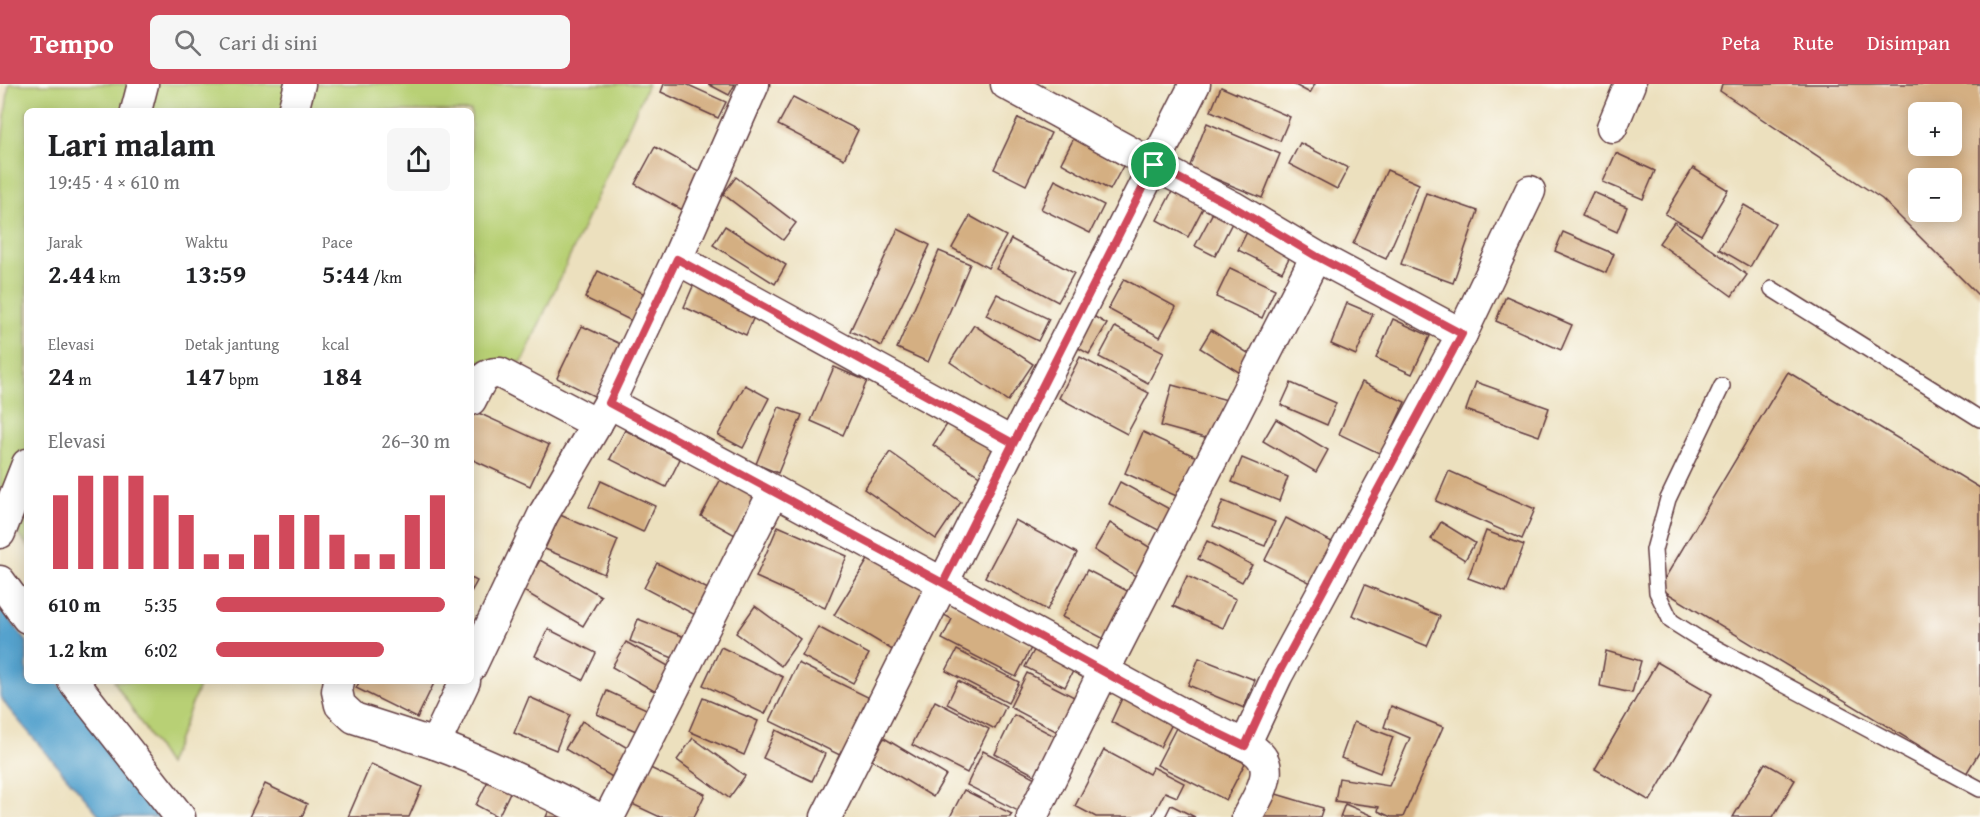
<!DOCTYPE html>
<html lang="id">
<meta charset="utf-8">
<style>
:root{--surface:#fff;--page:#f6f6f6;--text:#202124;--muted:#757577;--accent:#d1495b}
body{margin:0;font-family:"Gentium Book Plus",serif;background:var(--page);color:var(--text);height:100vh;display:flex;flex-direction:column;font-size:22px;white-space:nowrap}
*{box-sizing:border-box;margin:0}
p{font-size:20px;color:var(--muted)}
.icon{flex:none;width:33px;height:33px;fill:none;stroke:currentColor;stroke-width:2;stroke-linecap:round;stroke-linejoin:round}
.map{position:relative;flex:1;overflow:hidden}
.panel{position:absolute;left:24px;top:24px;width:450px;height:576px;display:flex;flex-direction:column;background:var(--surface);border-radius:9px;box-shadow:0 3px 15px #0003}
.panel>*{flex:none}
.controls{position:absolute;left:1908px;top:18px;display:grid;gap:12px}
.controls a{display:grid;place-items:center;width:54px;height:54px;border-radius:9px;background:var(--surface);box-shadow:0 3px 15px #0003;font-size:30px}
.pin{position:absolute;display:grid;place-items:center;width:51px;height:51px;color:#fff;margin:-26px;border:3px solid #fff;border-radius:50%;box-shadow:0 2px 6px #0007}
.round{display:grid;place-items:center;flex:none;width:63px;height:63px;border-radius:9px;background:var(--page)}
.headline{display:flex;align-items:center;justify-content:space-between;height:102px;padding:0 24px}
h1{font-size:33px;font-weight:700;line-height:45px}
.stats{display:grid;grid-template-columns:repeat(3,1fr);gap:9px;height:102px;padding:6px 24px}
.stats div{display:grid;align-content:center}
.stats b{font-size:26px;font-weight:700}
.stats small{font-size:16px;font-weight:400}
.stats p{font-size:16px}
.chart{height:168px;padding:12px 24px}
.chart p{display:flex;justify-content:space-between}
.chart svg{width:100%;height:108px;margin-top:6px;stroke:var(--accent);stroke-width:6}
ul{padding:0 24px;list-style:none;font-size:20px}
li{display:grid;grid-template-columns:96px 72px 1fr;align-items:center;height:45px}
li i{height:15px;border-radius:8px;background:var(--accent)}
header{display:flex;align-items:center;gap:36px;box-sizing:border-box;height:84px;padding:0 30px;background:var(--accent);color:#fff}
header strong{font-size:28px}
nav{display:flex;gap:33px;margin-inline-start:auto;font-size:21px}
.search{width:420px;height:54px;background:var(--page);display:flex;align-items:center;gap:15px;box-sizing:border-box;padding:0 21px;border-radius:9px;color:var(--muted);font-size:22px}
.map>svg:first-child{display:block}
.green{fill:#b8d074;stroke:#817850;stroke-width:1.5}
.water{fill:#54a2cd;stroke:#4f607c;stroke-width:1.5}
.building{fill:#d4af82;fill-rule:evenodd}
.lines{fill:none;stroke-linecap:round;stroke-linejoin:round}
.lane-casing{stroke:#623c41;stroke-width:18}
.street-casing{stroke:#623c41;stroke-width:33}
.lane{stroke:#fff;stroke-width:15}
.street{stroke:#fff;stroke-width:30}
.route-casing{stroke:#fff;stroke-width:12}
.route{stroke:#d1495b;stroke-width:8}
</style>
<header>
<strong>Tempo</strong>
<div class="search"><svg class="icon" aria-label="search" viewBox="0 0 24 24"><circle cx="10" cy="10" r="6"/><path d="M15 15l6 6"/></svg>Cari di sini</div>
<nav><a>Peta</a><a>Rute</a><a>Disimpan</a></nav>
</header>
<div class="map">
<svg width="1980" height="733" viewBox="0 0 1980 733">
<rect width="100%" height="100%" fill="#fdfcf7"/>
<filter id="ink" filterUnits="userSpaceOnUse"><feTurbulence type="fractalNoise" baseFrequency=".0167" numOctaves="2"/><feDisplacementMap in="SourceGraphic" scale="12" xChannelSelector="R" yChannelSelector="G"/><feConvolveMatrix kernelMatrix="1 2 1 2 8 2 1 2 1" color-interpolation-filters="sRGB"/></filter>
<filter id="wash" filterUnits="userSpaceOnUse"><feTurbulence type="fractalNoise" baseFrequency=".008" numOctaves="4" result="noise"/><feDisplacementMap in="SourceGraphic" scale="24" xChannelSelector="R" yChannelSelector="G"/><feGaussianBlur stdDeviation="1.35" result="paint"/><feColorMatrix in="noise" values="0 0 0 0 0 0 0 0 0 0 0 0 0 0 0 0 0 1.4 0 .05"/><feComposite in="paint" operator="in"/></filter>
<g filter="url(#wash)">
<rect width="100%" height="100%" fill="#ece0be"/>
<g class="green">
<polygon points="9,0 648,0 522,278 471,277 471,27 27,27 27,462 0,420 0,74"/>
<polygon points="114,597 201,597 168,681"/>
</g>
<polygon class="water" points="0,523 27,558 27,597 57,597 162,733 101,733 8,624 0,612"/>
<g id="blocks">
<g class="building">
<polygon points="664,0 686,0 726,18 718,34 661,8"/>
<polygon points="708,0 735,0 729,11"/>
<polygon points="1293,0 1315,0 1310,9"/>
<path d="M1722,0H1980V213L1882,115L1720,7ZM1918,28H1952V62H1918ZM1918,94H1952V128H1918Z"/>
<polygon points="1221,3 1290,33 1280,57 1211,27"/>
<polygon points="793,13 858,46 844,75 778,41"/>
<polygon points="1018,34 1051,49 1026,101 994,85"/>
<polygon points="1207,39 1280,70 1262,114 1189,84"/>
<polygon points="1074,54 1123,82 1110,106 1061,79"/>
<polygon points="1300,59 1348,84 1337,105 1289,80"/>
<polygon points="655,63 708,92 688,129 635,100"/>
<polygon points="1616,69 1655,87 1643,115 1603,98"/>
<polygon points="1693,84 1728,106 1701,151 1665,130"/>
<polygon points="1387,86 1419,100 1386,175 1353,160"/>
<polygon points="736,93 796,139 783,156 723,110"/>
<polygon points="1055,96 1104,121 1090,149 1041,125"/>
<polygon points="1175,102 1206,118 1188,153 1157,136"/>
<polygon points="1593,108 1627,123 1617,148 1582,132"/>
<polygon points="1426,109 1478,127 1453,199 1401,180"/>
<polygon points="1217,121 1236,131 1215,172 1195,162"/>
<polygon points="1744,121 1775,139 1750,183 1719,165"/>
<polygon points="970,132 1006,152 988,184 952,164"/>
<polygon points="1674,138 1747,191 1732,212 1659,159"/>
<polygon points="1251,140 1295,162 1282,188 1238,166"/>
<polygon points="725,142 786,181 775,200 713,161"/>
<polygon points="898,145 930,161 882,262 850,247"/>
<polygon points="1563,148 1614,170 1606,189 1555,167"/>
<polygon points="1011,155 1074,189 1058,218 996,185"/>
<polygon points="939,167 970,180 928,278 897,264"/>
<polygon points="1230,184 1275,205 1262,234 1216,213"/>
<polygon points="598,187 651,213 638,240 585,214"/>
<polygon points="697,193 759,221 746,251 684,223"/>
<polygon points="1124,195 1176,223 1160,253 1108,225"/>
<polygon points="997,210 1049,235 1038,257 986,231"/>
<polygon points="1506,212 1572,241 1561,266 1496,237"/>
<polygon points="1347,219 1373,230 1356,271 1331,260"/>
<polygon points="1090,230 1107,240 1089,270 1073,261"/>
<polygon points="1393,235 1430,252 1412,290 1376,274"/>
<polygon points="974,241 1033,280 1008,317 950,278"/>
<polygon points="582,242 627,263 602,316 557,294"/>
<polygon points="1115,243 1164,268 1148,299 1099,273"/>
<polygon points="1211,246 1256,274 1245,292 1200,264"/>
<polygon points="1080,273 1149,309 1127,350 1059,314"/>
<polygon points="834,283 867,297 843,351 811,337"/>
<polygon points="1788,288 1980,404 1980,667 1966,690 1659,504"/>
<polygon points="1362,298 1405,318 1381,370 1339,350"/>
<polygon points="1476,298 1549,324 1539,352 1466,326"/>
<polygon points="1291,299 1336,319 1327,341 1281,321"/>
<polygon points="745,301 769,314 743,364 718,351"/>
<polygon points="1172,301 1227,316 1216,357 1161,342"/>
<polygon points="779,323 802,331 778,389 756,380"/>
<polygon points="474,327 549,361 530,402 471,375 471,334"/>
<polygon points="1276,335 1328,366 1316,388 1263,357"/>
<polygon points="950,336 998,369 981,393 933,361"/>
<polygon points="625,346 680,375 666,403 610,375"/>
<polygon points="1143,348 1199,374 1181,414 1125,389"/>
<polygon points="890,368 961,418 936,455 864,405"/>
<polygon points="1242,374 1288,393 1279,417 1232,398"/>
<polygon points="1449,387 1535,425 1522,455 1436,417"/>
<polygon points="722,393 757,412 735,451 701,432"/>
<polygon points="601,397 655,422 643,448 589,423"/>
<polygon points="1120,398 1173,427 1162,448 1109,420"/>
<polygon points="1223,417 1275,438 1265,462 1213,442"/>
<polygon points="560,431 618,456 604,490 545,465"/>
<polygon points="1286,434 1334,459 1313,500 1265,476"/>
<polygon points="1015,436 1077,469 1047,526 985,493"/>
<polygon points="1441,438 1475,459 1465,476 1431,455"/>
<polygon points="1110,439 1154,466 1137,493 1094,466"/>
<polygon points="778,442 847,472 825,524 756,493"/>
<polygon points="1486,447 1524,461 1506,508 1468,494"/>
<polygon points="1207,457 1252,481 1242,498 1198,475"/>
<polygon points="872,469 931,506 894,567 834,531"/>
<polygon points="540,476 601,512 583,542 522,506"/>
<polygon points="657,479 714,508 701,534 644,504"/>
<polygon points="1087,486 1135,511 1110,558 1062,533"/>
<polygon points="1187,492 1236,515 1223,544 1173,522"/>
<polygon points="471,494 477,497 471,508"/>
<polygon points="1365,501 1440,532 1427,562 1352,531"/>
<polygon points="948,518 1032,562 1016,593 942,555 952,535 942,530"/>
<polygon points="755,522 800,555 781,582 736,549"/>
<polygon points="638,535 687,554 678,576 630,557"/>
<polygon points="818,543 869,570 853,599 802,572"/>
<polygon points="548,545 596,569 583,596 535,572"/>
<polygon points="626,558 670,583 656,608 612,583"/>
<polygon points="1037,561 1076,581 1065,603 1025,583"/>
<polygon points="721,563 783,593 765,630 703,601"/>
<polygon points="957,566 1019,598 1008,619 946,587"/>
<polygon points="1606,567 1641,577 1632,609 1600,602"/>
<polygon points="1199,574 1255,596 1244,624 1188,601"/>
<polygon points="1657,578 1712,610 1650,717 1595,685"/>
<polygon points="798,579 878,618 850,676 770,637"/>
<polygon points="1027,589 1086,619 1069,654 1010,623"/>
<polygon points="360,597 435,597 417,634 356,604"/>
<polygon points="958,597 1006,622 995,645 947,620"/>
<polygon points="607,607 653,628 643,650 597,630"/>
<polygon points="1124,610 1174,636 1160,663 1111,638"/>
<polygon points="529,613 570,631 556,666 514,649"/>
<polygon points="703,614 758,637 744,671 689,647"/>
<polygon points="935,617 989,645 967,689 912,661"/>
<polygon points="1391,622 1443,643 1403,733 1391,733 1378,727 1379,723 1335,717 1339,694 1389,702 1410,654 1384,643"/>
<polygon points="1014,631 1068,659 1048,698 995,670"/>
<polygon points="582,637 636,669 619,697 565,665"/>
<polygon points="1354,638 1393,653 1380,689 1341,674"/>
<polygon points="1176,644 1245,679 1226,716 1157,681"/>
<polygon points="776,646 825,670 812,697 763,674"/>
<polygon points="693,654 745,692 729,714 677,676"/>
<polygon points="884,654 946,691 933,713 872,676"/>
<polygon points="1104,666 1149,690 1153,683 1184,699 1177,713 1165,708 1152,733 1096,733 1075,722"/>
<polygon points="983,667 1045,699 1028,732 967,701"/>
<polygon points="1765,679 1795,696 1773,733 1733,733"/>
<polygon points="371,680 422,703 409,733 348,733"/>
<polygon points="646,682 705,710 694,733 660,733 630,719"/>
<polygon points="493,687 515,698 498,733 476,721"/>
<polygon points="265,700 307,720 302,733 249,733"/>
<polygon points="964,706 1012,730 1010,733 950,733"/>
<polygon points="1266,707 1323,724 1320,733 1258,733"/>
<polygon points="1345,720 1375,733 1340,733"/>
<polygon points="1171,721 1195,733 1165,733"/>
<polygon points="551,722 576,733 546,733"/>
</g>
</g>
</g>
<g filter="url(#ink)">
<use href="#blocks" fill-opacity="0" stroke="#623c41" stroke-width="1.5"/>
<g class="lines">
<defs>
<g id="lane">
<polyline points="1772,205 1980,335"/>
<polyline points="1722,302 1668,415 1654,466 1657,508 1671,537 1701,556 1980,705"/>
</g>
<g id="street">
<polyline points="1006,0 1154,81 1013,359"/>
<polyline points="1195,0 1154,81 1232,122 1316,172 1462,250 1277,592 1245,661 1192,635 1104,587 1316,172"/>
<polyline points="136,27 143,0"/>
<polyline points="293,27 300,0"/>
<polyline points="1612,43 1630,0"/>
<polyline points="677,175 754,0"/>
<polyline points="1462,250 1530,107"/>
<path d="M471,316C479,302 481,288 500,289L597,340"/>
<polyline points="609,319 774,407 609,733"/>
<polyline points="0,449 27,380"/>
<polyline points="0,497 27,534"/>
<polyline points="471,583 543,431 609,319 677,175 1013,359 943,499 774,407"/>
<polyline points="73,597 180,733"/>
<polyline points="339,597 337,607 340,621 354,634 435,660"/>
<path d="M465,597L435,660C490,680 543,707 596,733"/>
<path d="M1245,661C1282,678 1261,707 1247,733"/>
<polyline points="826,733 943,499 1104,587 1032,733"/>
</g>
</defs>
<use href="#lane" class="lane-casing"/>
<use href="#street" class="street-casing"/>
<use href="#lane" class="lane"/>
<use href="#street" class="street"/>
</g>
</g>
<g class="lines" filter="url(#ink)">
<defs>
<polyline id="route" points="1154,81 943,499 609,319 677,175 1013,359 943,499 1191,636 1245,662 1277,592 1462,250 1316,172 1232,122 1154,81"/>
</defs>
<use href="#route" class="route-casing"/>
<use href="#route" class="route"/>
</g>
</svg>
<div class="controls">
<a>+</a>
<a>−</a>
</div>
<div class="pin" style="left:1154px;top:81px;background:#1e9e55"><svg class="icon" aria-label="arrive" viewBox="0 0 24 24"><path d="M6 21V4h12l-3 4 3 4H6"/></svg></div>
<section class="panel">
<div class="headline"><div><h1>Lari malam</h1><p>19:45 · 4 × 610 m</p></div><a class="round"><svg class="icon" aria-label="share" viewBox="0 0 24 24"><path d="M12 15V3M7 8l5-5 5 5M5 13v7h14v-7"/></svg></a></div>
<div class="stats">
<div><p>Jarak</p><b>2.44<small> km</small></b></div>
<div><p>Waktu</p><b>13:59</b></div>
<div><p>Pace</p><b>5:44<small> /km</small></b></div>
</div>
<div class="stats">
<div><p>Elevasi</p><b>24<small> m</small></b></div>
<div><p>Detak jantung</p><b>147<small> bpm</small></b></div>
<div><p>kcal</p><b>184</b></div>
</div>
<div class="chart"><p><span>Elevasi</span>26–30 m</p>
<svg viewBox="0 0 160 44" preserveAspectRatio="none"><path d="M5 44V14M15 44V6M25 44V6M35 44V6M45 44V14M55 44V22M65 44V38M75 44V38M85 44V30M95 44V22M105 44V22M115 44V30M125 44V38M135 44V38M145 44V22M155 44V14"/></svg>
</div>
<ul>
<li><b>610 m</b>5:35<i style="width:98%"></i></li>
<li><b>1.2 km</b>6:02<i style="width:72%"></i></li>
</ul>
</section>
</div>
